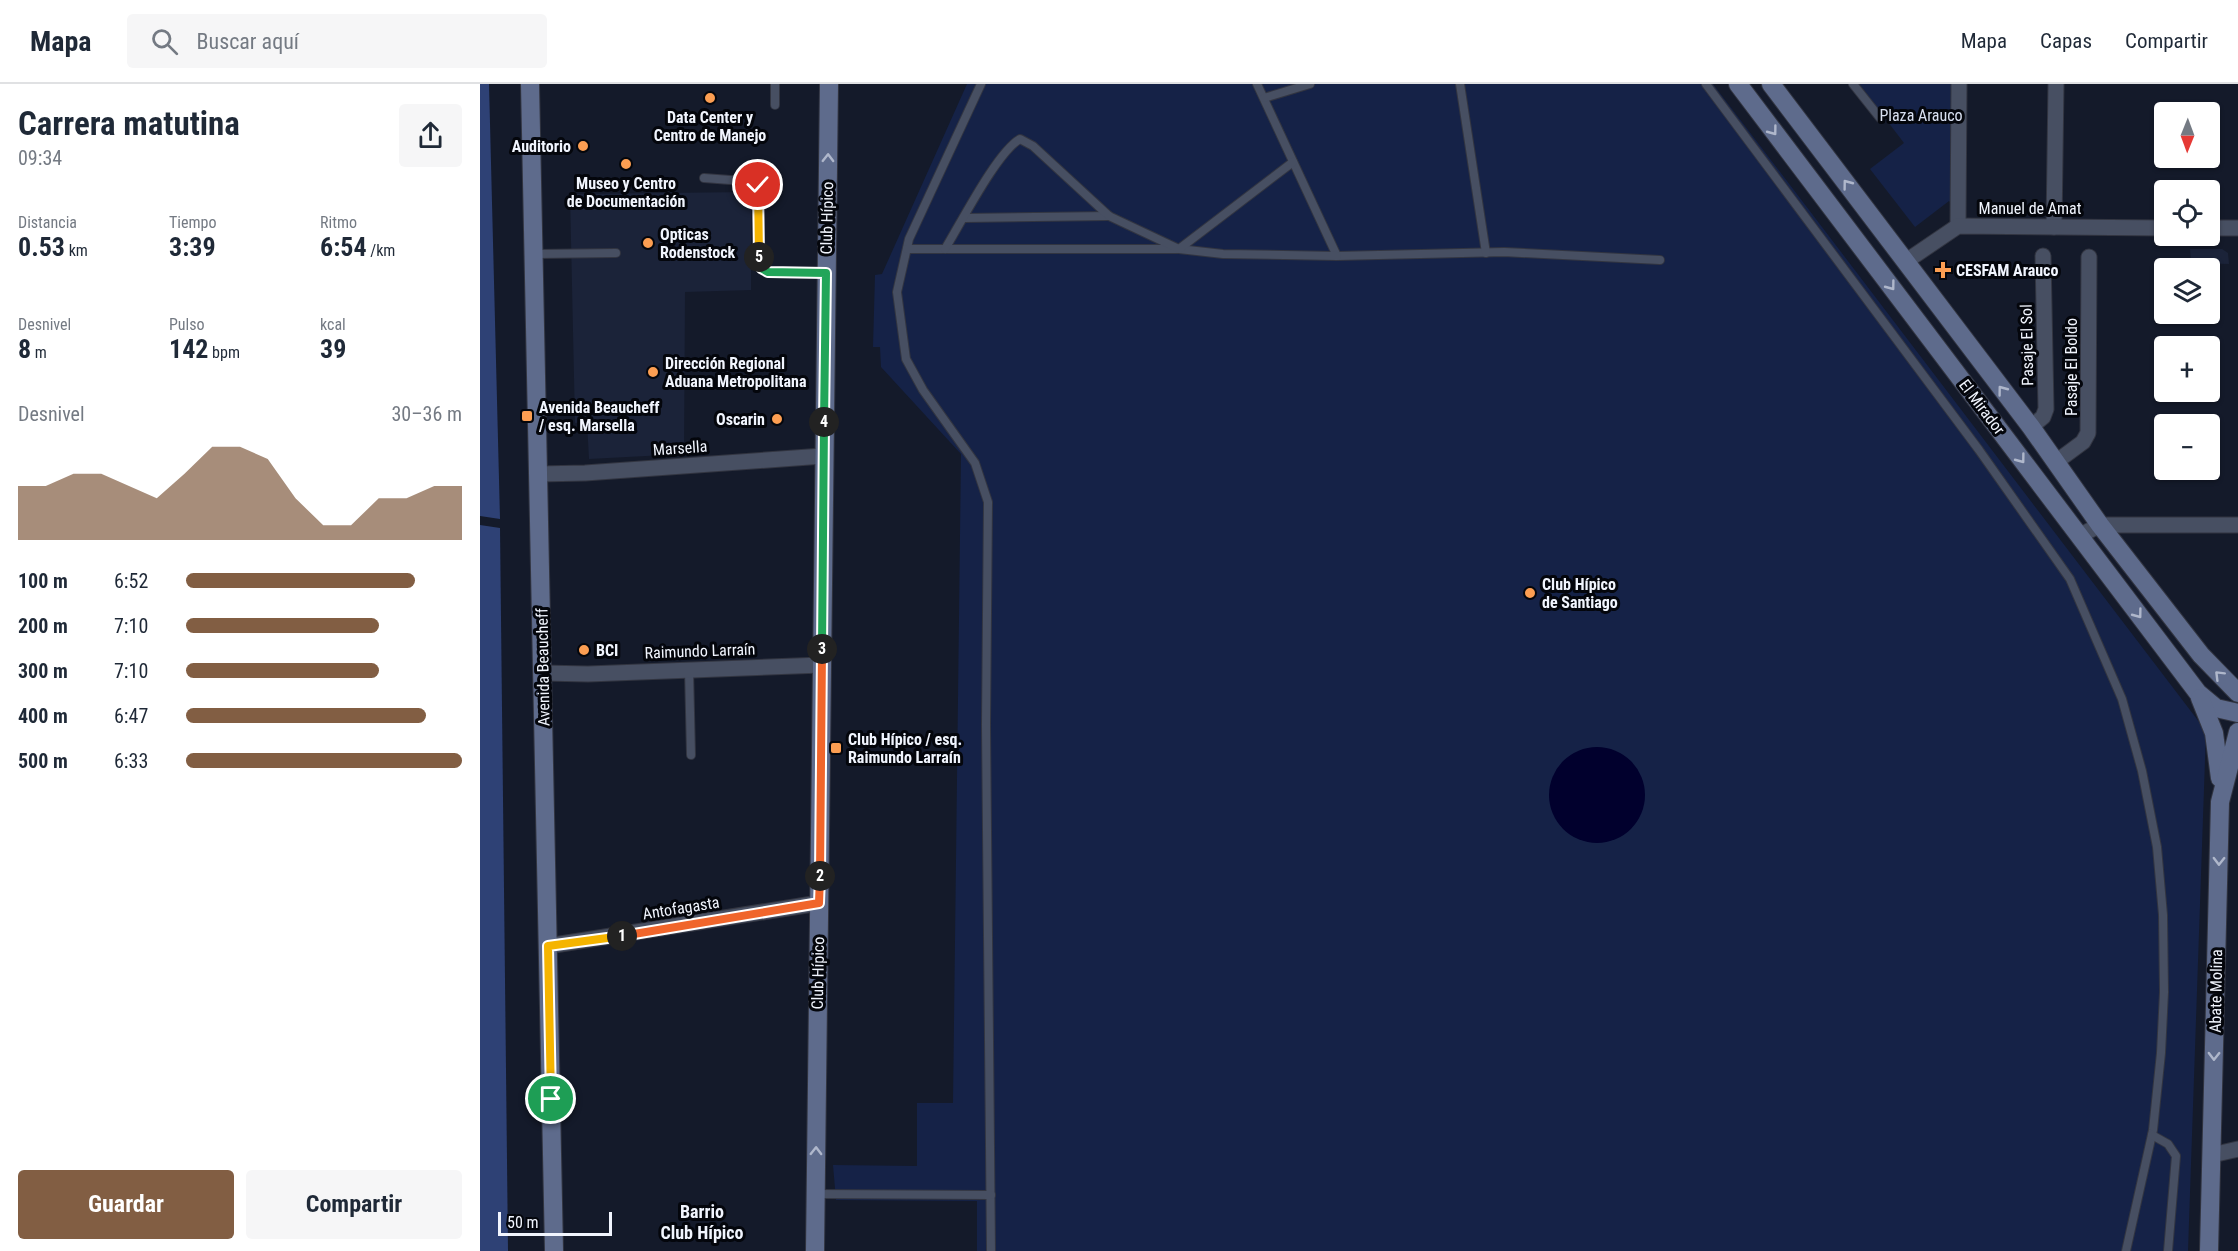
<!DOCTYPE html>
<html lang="es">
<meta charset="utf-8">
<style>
:root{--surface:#fff;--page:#f6f6f7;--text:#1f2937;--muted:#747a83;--line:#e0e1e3;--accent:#825e43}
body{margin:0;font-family:"Roboto Condensed",sans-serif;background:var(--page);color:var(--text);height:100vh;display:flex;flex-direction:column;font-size:22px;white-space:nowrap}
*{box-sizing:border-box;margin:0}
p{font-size:20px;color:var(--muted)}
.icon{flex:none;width:33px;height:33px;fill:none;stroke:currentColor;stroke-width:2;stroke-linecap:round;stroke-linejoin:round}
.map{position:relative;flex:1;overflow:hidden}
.side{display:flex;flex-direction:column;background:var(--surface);width:480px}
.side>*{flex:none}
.needle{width:39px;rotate:181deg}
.controls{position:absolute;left:1674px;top:18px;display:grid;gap:12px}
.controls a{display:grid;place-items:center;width:66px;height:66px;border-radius:6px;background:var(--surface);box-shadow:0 2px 4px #0004;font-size:30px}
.scale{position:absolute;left:18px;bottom:15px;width:114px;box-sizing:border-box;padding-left:6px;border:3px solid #f1f5fe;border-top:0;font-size:16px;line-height:21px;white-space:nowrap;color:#f1f5fe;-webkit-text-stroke:4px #04060c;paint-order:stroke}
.pin{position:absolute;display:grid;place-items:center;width:51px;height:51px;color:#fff;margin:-26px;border:3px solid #fff;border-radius:50%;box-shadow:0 2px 6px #0007}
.km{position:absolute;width:30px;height:30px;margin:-15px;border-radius:50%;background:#222;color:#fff;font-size:16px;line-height:30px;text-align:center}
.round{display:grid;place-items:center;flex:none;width:63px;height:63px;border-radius:6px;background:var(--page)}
.headline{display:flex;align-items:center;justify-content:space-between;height:102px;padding:0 18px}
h1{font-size:33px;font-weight:700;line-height:45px}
.stats{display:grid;grid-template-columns:repeat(3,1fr);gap:9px;height:102px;padding:6px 18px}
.stats div{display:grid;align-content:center}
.stats b{font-size:26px;font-weight:700}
.stats small{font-size:16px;font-weight:400}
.stats p{font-size:16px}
.chart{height:168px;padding:12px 18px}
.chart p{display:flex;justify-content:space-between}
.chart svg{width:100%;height:108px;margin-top:6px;fill:var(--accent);opacity:.7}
.primary-button{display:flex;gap:12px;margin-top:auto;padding:12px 18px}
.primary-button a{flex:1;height:69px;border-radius:6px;background:var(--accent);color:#fff;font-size:24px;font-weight:700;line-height:69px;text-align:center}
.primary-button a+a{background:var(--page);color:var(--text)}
ul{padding:0 18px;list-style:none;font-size:20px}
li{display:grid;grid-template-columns:96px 72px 1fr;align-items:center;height:45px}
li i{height:15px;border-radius:8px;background:var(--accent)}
header{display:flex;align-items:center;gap:36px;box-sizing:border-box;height:84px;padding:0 30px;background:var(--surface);border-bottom:2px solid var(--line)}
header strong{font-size:28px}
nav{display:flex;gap:33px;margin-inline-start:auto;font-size:21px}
.search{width:420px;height:54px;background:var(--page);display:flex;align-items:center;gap:15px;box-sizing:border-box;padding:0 21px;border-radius:6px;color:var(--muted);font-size:22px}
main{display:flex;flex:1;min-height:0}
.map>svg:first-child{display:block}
.built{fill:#1b2339}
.green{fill:#152247}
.forest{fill:#2e4175}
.water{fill:#01002d}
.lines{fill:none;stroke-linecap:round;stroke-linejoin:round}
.lane-casing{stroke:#323541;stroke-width:10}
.street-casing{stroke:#323541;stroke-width:17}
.secondary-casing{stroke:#323541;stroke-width:20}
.lane{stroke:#474f62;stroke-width:8}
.street{stroke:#474f62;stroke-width:15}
.secondary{stroke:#5e6b8c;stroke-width:18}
.oneway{stroke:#afb7cb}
.split-1-casing{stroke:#fff;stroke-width:12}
.split-2-casing{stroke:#fff;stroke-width:12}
.split-3-casing{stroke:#fff;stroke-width:12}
.split-4-casing{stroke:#fff;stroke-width:12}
.split-5-casing{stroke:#fff;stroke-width:12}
.split-6-casing{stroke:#fff;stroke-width:12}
.split-1{stroke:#f5b400;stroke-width:8}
.split-2{stroke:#f0652b;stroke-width:8}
.split-3{stroke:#f0652b;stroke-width:8}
.split-4{stroke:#22a559;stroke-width:8}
.split-5{stroke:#22a559;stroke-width:8}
.split-6{stroke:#f5b400;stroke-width:8}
.poi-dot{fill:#fc9e52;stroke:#04060c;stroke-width:2}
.labels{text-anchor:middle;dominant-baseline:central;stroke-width:6;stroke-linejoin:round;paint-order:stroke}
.park-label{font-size:16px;fill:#d9e0f1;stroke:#04060c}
.poi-label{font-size:16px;font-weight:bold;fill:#f1f5fe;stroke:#04060c;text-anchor:start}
.street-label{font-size:16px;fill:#f1f5fe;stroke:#04060c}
.neighbourhood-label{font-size:18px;font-weight:bold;fill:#f1f5fe;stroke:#04060c}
</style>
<header>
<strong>Mapa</strong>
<div class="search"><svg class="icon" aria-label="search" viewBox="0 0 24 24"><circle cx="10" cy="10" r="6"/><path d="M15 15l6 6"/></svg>Buscar aquí</div>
<nav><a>Mapa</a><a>Capas</a><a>Compartir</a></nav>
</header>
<main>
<section class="side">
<div class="headline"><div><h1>Carrera matutina</h1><p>09:34</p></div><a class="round"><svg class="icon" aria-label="share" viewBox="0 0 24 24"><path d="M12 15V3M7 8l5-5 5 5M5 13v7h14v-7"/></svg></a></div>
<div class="stats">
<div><p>Distancia</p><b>0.53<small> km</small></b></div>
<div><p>Tiempo</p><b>3:39</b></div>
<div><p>Ritmo</p><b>6:54<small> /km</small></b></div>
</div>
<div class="stats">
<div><p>Desnivel</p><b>8<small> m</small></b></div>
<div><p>Pulso</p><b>142<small> bpm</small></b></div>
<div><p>kcal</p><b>39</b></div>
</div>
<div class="chart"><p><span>Desnivel</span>30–36 m</p>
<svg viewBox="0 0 160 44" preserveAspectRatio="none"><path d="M0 44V22L10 22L20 17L30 17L40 22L50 27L60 17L70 6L80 6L90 11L100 27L110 38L120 38L130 27L140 27L150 22L160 22V44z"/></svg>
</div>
<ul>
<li><b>100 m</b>6:52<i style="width:83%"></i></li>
<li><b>200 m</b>7:10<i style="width:70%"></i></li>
<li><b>300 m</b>7:10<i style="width:70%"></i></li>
<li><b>400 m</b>6:47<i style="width:87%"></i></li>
<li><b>500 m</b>6:33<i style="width:100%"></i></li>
</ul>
<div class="primary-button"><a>Guardar</a><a>Compartir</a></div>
</section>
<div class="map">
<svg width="1758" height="1167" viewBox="0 0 1758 1167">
<rect width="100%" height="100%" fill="#141a2a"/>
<g class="built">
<polygon points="271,108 271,206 205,208 204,370 109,375 107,338 95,339 90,110"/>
<polygon points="1710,165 1742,165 1748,169 1749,180 1711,179"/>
</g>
<g class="green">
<polygon points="487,0 1233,0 1726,647 1708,1167 497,1167 497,1117 356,1116 353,1081 437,1082 437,1019 473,1019 481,370 401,283 400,263 393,263 395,191 402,190"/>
<polygon points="1379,0 1471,0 1471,119 1469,117 1435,143 1390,85 1424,59"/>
</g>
<g class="forest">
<polygon points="0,0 9,0 20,435 0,432"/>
<polygon points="0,441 20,444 28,1167 0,1167"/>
</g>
<circle class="water" cx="1117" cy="711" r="48"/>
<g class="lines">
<defs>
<g id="lane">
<polyline points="501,0 429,155 417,208 426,275 443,306 495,379 508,418 506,641 511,1167"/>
<polyline points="777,0 857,172 1024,168 1180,176"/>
<polyline points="980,0 1006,169"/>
<polyline points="1226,0 1499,366 1590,495 1642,615 1662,687 1677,763 1683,831 1684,908 1681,969 1673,1046 1646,1167"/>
<polyline points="1373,0 1400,34"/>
<polyline points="784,14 830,0"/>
<polyline points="295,21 295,0"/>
<polyline points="224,94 277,98 278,101 279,177 281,184 288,188 346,189"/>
<polyline points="484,134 629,132"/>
<polyline points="427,165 699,165 743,170 857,172"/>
<path d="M465,165C481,139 517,68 540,55L553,62L629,132L699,165L813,78"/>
<polyline points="55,170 136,169"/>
<polyline points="209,586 211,671"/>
<polyline points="1672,1051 1688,1060 1696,1072 1688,1167"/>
<polyline points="336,1110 511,1111"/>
</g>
<g id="street">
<polyline points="1478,142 1479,0"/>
<polyline points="1574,143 1576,0"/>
<polyline points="1730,144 1758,144"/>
<polyline points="1425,178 1478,142 1684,144"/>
<polyline points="1551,343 1563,333 1566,325 1563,172"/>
<polyline points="1576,378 1603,358 1608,349 1609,173"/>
<polyline points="59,390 105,389 343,372"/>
<polyline points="1599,452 1620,441 1758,441"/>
<polyline points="63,589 108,590 342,581"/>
<polyline points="68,862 339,819"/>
<polyline points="1732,1071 1758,1065"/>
</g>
<g id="secondary">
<polyline points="50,0 74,1167"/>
<polyline points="1258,0 1718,609 1736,624 1758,629"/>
<polyline points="1291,0 1551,343 1620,441 1721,571 1758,609"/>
<polyline points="1720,614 1734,649 1740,694"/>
<polyline points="335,1167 349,0"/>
<polyline points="1729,1167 1740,718 1758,648"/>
</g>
</defs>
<use href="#lane" class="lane-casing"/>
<use href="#street" class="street-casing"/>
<use href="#secondary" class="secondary-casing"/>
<use href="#lane" class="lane"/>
<use href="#street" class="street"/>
<use href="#secondary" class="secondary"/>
</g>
<defs><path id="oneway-chevron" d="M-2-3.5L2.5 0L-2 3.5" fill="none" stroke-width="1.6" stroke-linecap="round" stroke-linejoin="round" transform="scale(1.5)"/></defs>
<g class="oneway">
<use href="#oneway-chevron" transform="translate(1293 47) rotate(53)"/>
<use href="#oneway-chevron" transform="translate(348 74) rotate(-89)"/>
<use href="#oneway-chevron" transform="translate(1367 100) rotate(-127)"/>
<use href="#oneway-chevron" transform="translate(1411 202) rotate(53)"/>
<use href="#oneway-chevron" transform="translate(1522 306) rotate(-127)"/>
<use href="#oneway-chevron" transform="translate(1541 375) rotate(53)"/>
<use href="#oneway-chevron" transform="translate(1658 530) rotate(53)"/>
<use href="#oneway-chevron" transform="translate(1739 591) rotate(-135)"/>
<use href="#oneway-chevron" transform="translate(1739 777) rotate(91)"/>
<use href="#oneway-chevron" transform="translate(1734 972) rotate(91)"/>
<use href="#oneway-chevron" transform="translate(336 1067) rotate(-89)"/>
</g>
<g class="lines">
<defs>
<polyline id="split-1" points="71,1015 68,862 142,852"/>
<polyline id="split-2" points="142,852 339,819 340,792"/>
<polyline id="split-3" points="340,792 342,565"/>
<polyline id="split-4" points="342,565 344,338"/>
<polyline id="split-5" points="279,173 281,184 288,188 346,189 344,338"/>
<polyline id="split-6" points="278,101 279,173"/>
</defs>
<use href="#split-1" class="split-1-casing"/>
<use href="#split-2" class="split-2-casing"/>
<use href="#split-3" class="split-3-casing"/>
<use href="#split-4" class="split-4-casing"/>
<use href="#split-5" class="split-5-casing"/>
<use href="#split-6" class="split-6-casing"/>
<use href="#split-1" class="split-1"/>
<use href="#split-2" class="split-2"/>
<use href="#split-3" class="split-3"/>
<use href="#split-4" class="split-4"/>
<use href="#split-5" class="split-5"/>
<use href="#split-6" class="split-6"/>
</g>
<g class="poi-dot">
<circle cx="230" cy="14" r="6"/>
<circle cx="103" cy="62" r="6"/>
<circle cx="146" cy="80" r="6"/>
<circle cx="168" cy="159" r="6"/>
<path d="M1460 177h6v6h6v6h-6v6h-6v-6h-6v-6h6z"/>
<circle cx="173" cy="288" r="6"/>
<rect x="41" y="326" width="12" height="12" rx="3"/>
<circle cx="297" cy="335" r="6"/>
<circle cx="1050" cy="509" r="6"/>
<circle cx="104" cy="566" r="6"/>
<rect x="350" y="658" width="12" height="12" rx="3"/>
</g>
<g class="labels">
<g class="park-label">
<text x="1441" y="31">Plaza Arauco</text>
</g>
<g class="poi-label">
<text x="230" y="33" text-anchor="middle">Data Center y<tspan x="230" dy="18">Centro de Manejo</tspan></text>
<text x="91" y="62" text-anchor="end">Auditorio</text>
<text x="146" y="99" text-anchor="middle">Museo y Centro<tspan x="146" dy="18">de Documentación</tspan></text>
<text x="180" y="150">Opticas<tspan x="180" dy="18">Rodenstock</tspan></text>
<text x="1476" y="186">CESFAM Arauco</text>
<text x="185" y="279">Dirección Regional<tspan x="185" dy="18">Aduana Metropolitana</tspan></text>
<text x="59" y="323">Avenida Beaucheff<tspan x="59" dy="18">/ esq. Marsella</tspan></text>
<text x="285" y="335" text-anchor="end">Oscarin</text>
<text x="1062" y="500">Club Hípico<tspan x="1062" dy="18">de Santiago</tspan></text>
<text x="116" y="566">BCI</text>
<text x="368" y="655">Club Hípico / esq.<tspan x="368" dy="18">Raimundo Larraín</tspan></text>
</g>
<g class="street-label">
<text x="1550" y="124">Manuel de Amat</text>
<text transform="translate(347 134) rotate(-89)">Club Hípico</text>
<text transform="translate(1547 261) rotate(-91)">Pasaje El Sol</text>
<text transform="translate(1591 283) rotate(-90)">Pasaje El Boldo</text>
<text transform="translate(1502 323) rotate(53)">El Mirador</text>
<text transform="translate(200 364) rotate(-4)">Marsella</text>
<text transform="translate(220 567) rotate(-2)">Raimundo Larraín</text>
<text transform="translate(63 583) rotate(-91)">Avenida Beaucheff</text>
<text transform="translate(201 824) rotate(-9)">Antofagasta</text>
<text transform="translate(338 889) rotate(-89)">Club Hípico</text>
<text transform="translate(1736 907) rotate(-89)">Abate Molina</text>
</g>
<g class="neighbourhood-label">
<text x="222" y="1127">Barrio<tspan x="222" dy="21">Club Hípico</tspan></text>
</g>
</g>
</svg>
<div class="controls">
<a><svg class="needle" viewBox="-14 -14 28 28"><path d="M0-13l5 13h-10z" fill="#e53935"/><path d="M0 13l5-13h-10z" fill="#747a83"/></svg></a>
<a><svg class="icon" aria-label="locate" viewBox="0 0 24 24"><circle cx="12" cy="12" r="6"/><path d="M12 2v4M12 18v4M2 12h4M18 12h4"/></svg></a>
<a><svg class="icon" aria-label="layers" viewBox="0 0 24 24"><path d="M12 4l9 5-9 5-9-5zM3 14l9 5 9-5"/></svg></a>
<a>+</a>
<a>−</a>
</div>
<div class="scale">50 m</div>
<div class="pin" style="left:71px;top:1015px;background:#1e9e55"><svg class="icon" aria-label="arrive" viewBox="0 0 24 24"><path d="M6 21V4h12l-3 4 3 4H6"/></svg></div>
<div class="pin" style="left:278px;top:101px;background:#d93025"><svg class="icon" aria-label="check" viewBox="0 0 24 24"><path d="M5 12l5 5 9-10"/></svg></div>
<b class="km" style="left:142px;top:852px">1</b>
<b class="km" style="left:340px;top:792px">2</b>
<b class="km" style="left:342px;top:565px">3</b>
<b class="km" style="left:344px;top:338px">4</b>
<b class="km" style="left:279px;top:173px">5</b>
</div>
</main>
